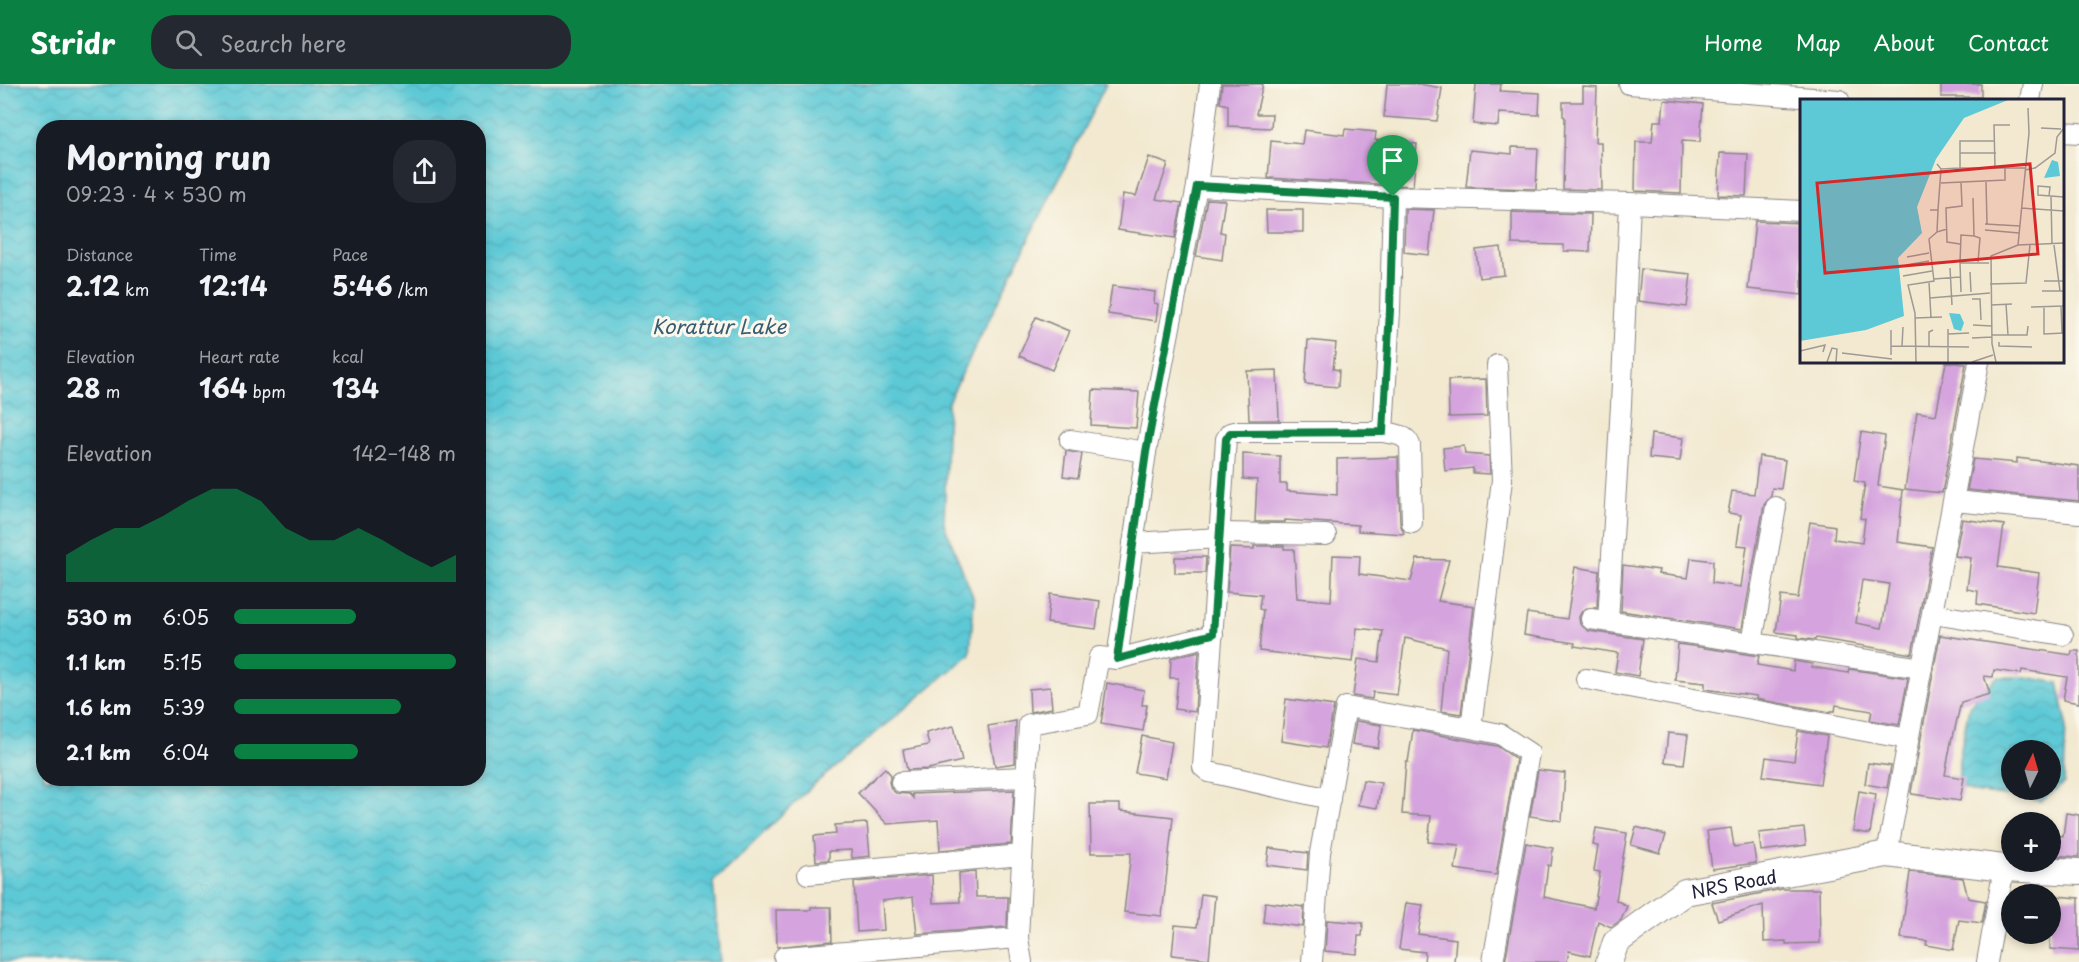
<!DOCTYPE html>
<meta charset="utf-8">
<style>
:root{--surface:#171b24;--page:#242831;--text:#f1f3f6;--muted:#9ea1a6;--accent:#0b8043}
body{margin:0;font-family:"Playpen Sans",sans-serif;background:var(--page);color:var(--text);height:100vh;display:flex;flex-direction:column;font-size:22px;white-space:nowrap}
*{box-sizing:border-box;margin:0}
p{font-size:20px;color:var(--muted)}
.icon{flex:none;width:33px;height:33px;fill:none;stroke:currentColor;stroke-width:2;stroke-linecap:round;stroke-linejoin:round}
.map{position:relative;flex:1;overflow:hidden}
.side{position:absolute;left:36px;top:36px;width:450px;height:666px;display:flex;flex-direction:column;background:var(--surface);border-radius:24px;box-shadow:0 3px 9px #0003}
.side>*{flex:none}
.needle{width:39px;rotate:5deg}
.controls{position:absolute;left:2001px;top:656px;display:grid;gap:12px}
.controls a{display:grid;place-items:center;width:60px;height:60px;border-radius:50%;background:var(--surface);box-shadow:0 3px 9px #0003;font-size:30px}
.pin{position:absolute;display:grid;place-items:center;width:51px;height:51px;color:#fff;margin:-62px -26px;border-radius:50% 50% 50% 0;rotate:-45deg;box-shadow:0 0 6px #0007}
.pin .icon{rotate:45deg}
.round{display:grid;place-items:center;flex:none;width:63px;height:63px;border-radius:24px;background:var(--page)}
.overview{display:flex;align-items:center;justify-content:space-between;height:102px;padding:0 30px}
h1{font-size:33px;font-weight:700;line-height:45px}
.figures{display:grid;grid-template-columns:repeat(3,1fr);gap:9px;height:102px;padding:6px 30px}
.figures div{display:grid;align-content:center}
.figures b{font-size:26px;font-weight:700}
.figures small{font-size:16px;font-weight:400}
.figures p{font-size:16px}
.chart{height:168px;padding:12px 30px}
.chart p{display:flex;justify-content:space-between}
.chart svg{width:100%;height:108px;margin-top:6px;fill:var(--accent);opacity:.7}
ul{padding:0 30px;list-style:none;font-size:20px}
li{display:grid;grid-template-columns:96px 72px 1fr;align-items:center;height:45px}
li i{height:15px;border-radius:8px;background:var(--accent)}
header{display:flex;align-items:center;gap:36px;box-sizing:border-box;height:84px;padding:0 30px;background:var(--accent);color:#fff}
header strong{font-size:28px}
nav{display:flex;gap:33px;margin-inline-start:auto;font-size:21px}
.search{width:420px;height:54px;background:var(--page);display:flex;align-items:center;gap:15px;box-sizing:border-box;padding:0 21px;border-radius:24px;color:var(--muted);font-size:22px}
.map>svg:first-child{display:block}
.water{fill:url(#water-waves);stroke:#407688;stroke-width:1.5;fill-rule:evenodd}
.building{fill:#d5a4de;fill-rule:evenodd}
.lines{fill:none;stroke-linecap:round;stroke-linejoin:round}
.minor-casing{stroke:#8a8686;stroke-width:22}
.tertiary-casing{stroke:#8a8686;stroke-width:28}
.minor{stroke:#fff;stroke-width:20}
.tertiary{stroke:#fff;stroke-width:26}
.route-casing{stroke:#fff;stroke-width:12}
.route{stroke:#0b8043;stroke-width:8}
.labels{text-anchor:middle;dominant-baseline:central;stroke-width:6;stroke-linejoin:round;paint-order:stroke}
.street-label{font-size:18px;fill:#22223b;stroke:#fbf7ec}
.water-label{font-size:20px;font-style:italic;fill:#375c71;stroke:#fbf7ec}
.inset-road{fill:none;stroke:#9f9994;stroke-width:1.5}
.view{fill:#d62828;fill-opacity:0.15;stroke:#d62828;stroke-width:3}
.inset-edge{fill:none;stroke:#22223b;stroke-width:3}
</style>
<header>
<strong>Stridr</strong>
<div class="search"><svg class="icon" aria-label="search" viewBox="0 0 24 24"><circle cx="10" cy="10" r="6"/><path d="M15 15l6 6"/></svg>Search here</div>
<nav><a>Home</a><a>Map</a><a>About</a><a>Contact</a></nav>
</header>
<div class="map">
<svg width="2079" height="878" viewBox="0 0 2079 878">
<defs>
<pattern id="water-waves" width="16" height="10" patternUnits="userSpaceOnUse" patternTransform="scale(1.5)"><rect width="16" height="10" fill="#5dc9d6"/><path d="M0 5q4-4 8 0t8 0" fill="none" stroke="#51acb9"/></pattern>
</defs>
<rect width="100%" height="100%" fill="#fbf7ec"/>
<filter id="ink" filterUnits="userSpaceOnUse"><feTurbulence type="fractalNoise" baseFrequency=".0167" numOctaves="2"/><feDisplacementMap in="SourceGraphic" scale="12" xChannelSelector="R" yChannelSelector="G"/><feConvolveMatrix kernelMatrix="1 2 1 2 8 2 1 2 1" color-interpolation-filters="sRGB"/></filter>
<filter id="wash" filterUnits="userSpaceOnUse"><feTurbulence type="fractalNoise" baseFrequency=".008" numOctaves="4" result="noise"/><feDisplacementMap in="SourceGraphic" scale="24" xChannelSelector="R" yChannelSelector="G"/><feGaussianBlur stdDeviation="1.35" result="paint"/><feColorMatrix in="noise" values="0 0 0 0 0 0 0 0 0 0 0 0 0 0 0 0 0 1.4 0 .05"/><feComposite in="paint" operator="in"/></filter>
<g filter="url(#wash)">
<rect width="100%" height="100%" fill="#f2e9d0"/>
<g class="water">
<path d="M0,0H1106L948,318L944,440L974,515L970,570L811,703L713,798L720,878H0ZM44,44H478V694H44Z"/>
<path d="M1997,593H2027L2058,599L2066,635L2064,699L2042,717L1974,708L1959,702V676L1969,622ZM2012,666H2050V705H2012Z"/>
</g>
<g id="blocks">
<g class="building">
<polygon points="1222,0 1263,0 1256,30 1272,30 1271,44 1228,42 1228,21 1220,19"/>
<polygon points="1387,0 1419,0 1442,4 1437,37 1384,33"/>
<polygon points="1476,0 1501,0 1500,7 1540,9 1539,31 1499,29 1498,42 1473,40"/>
<rect x="1941" y="0" width="40" height="13"/>
<polygon points="1583,3 1597,4 1595,58 1601,58 1602,106 1563,105 1565,33 1563,32 1563,18 1583,18"/>
<polygon points="1664,16 1703,20 1700,58 1682,57 1681,109 1635,107 1636,58 1652,58 1654,37 1662,37"/>
<polygon points="1345,45 1376,48 1375,56 1417,60 1413,102 1268,94 1271,57 1302,60 1304,46 1344,51"/>
<polygon points="1512,63 1538,64 1536,105 1466,103 1470,66 1512,70"/>
<polygon points="1720,69 1748,70 1746,112 1718,111"/>
<polygon points="1149,73 1168,80 1156,115 1182,119 1175,154 1118,146 1123,110 1136,112"/>
<polygon points="1207,115 1225,116 1220,148 1225,149 1222,176 1196,172"/>
<polygon points="1405,125 1434,126 1429,171 1404,168"/>
<polygon points="1266,126 1303,126 1303,148 1267,148"/>
<polygon points="1512,128 1591,130 1590,168 1564,167 1564,161 1512,160"/>
<polygon points="1755,137 1802,139 1802,211 1748,205"/>
<polygon points="1501,163 1504,191 1479,194 1476,166"/>
<polygon points="1641,185 1691,190 1687,223 1638,217"/>
<polygon points="1112,202 1155,208 1154,219 1158,220 1156,237 1108,230"/>
<polygon points="1036,233 1069,247 1052,286 1019,272"/>
<polygon points="1308,256 1336,259 1333,285 1339,286 1338,303 1305,300"/>
<polygon points="1946,278 1966,280 1942,409 1905,405 1917,328 1936,331"/>
<polygon points="1277,286 1279,336 1249,336 1247,287"/>
<polygon points="1486,295 1487,332 1449,333 1448,296"/>
<polygon points="1093,306 1139,308 1136,344 1091,341"/>
<path d="M1861,348L1885,352L1878,402L1903,406L1898,458L1932,463L1912,570L1816,554L1815,556L1798,554V551L1776,548L1781,512L1798,514L1810,438L1835,442L1834,455L1862,459L1865,435L1860,434L1865,399L1854,397ZM1862,496L1889,500L1882,544L1856,539Z"/>
<polygon points="1651,350 1683,354 1680,377 1649,374"/>
<polygon points="1464,362 1465,370 1489,372 1490,390 1473,389 1473,384 1445,387 1443,364"/>
<polygon points="1066,367 1082,370 1078,394 1063,392"/>
<polygon points="1243,370 1280,372 1280,400 1287,400 1287,407 1337,411 1337,375 1398,373 1400,439 1404,450 1358,447 1358,441 1285,436 1285,438 1255,438 1257,396 1243,395"/>
<polygon points="1759,372 1785,376 1781,405 1772,404 1771,412 1764,421 1742,545 1621,527 1623,481 1659,486 1658,490 1688,494 1691,474 1713,477 1712,499 1741,503 1747,462 1737,461 1741,431 1728,429 1732,407 1754,410"/>
<polygon points="2017,374 2079,382 2079,417 1967,406 1973,375 2017,379"/>
<polygon points="1962,435 2004,441 1998,483 2039,489 2034,529 1977,520 1978,507 1967,505 1971,474 1955,472"/>
<polygon points="1254,462 1284,462 1284,465 1294,465 1297,514 1331,517 1333,471 1360,472 1359,490 1411,497 1417,475 1449,476 1438,517 1474,522 1461,630 1441,627 1447,564 1405,554 1397,611 1373,608 1372,615 1353,612 1358,575 1379,578 1383,547 1357,544 1353,578 1259,567 1263,526 1259,525 1261,511 1227,508 1230,464 1254,465"/>
<polygon points="1175,473 1206,473 1205,489 1175,489"/>
<polygon points="1575,483 1599,487 1597,524 1587,524 1582,527 1579,533 1580,540 1589,547 1643,555 1638,592 1615,588 1618,569 1574,562 1575,559 1524,551 1527,529 1567,535"/>
<polygon points="1050,510 1100,517 1096,545 1047,539"/>
<polygon points="1940,551 2071,571 2072,567 2079,567 2079,619 2063,616 2067,593 2022,586 2021,590 1994,586 1993,593 1984,592 1990,610 1961,618 1953,653 1952,653 1945,691 1964,694 1960,717 1912,710 1911,708"/>
<polygon points="1678,560 1759,572 1757,581 1793,587 1794,577 1812,580 1811,583 1848,589 1849,585 1908,594 1899,641 1870,636 1872,627 1836,621 1835,627 1831,627 1830,628 1756,615 1757,612 1705,605 1705,599 1675,596"/>
<polygon points="1199,567 1195,628 1175,625 1178,594 1170,594 1171,574"/>
<polygon points="1107,599 1144,606 1142,621 1147,621 1143,647 1101,640"/>
<polygon points="1050,603 1052,624 1030,628 1029,605"/>
<polygon points="1286,615 1334,622 1326,664 1281,657"/>
<polygon points="1016,637 1015,679 995,682 988,642"/>
<polygon points="1356,637 1381,641 1378,664 1352,660"/>
<polygon points="954,642 962,677 928,685 907,686 903,666 929,661 926,649"/>
<polygon points="1413,646 1497,662 1516,675 1496,791 1455,785 1459,761 1428,758 1431,732 1402,730 1406,678 1408,678"/>
<polygon points="1798,647 1827,652 1820,700 1763,692 1766,673 1794,677"/>
<polygon points="1668,649 1688,651 1684,680 1665,678"/>
<polygon points="1142,652 1172,658 1166,694 1135,689"/>
<polygon points="1868,679 1891,682 1887,704 1865,700"/>
<polygon points="885,684 891,691 889,698 891,705 896,709 909,710 913,714 912,710 1014,706 1011,760 940,766 938,736 887,740 858,709"/>
<polygon points="1538,686 1565,689 1562,737 1530,732"/>
<polygon points="1363,696 1381,699 1377,724 1358,721"/>
<polygon points="1859,707 1876,710 1870,750 1853,747"/>
<polygon points="1090,720 1120,720 1120,727 1173,733 1162,832 1124,828 1131,769 1091,769"/>
<polygon points="2066,729 2079,731 2079,773 2050,771 2050,751 2063,752"/>
<polygon points="867,739 870,772 852,774 851,766 829,767 829,776 816,777 814,752 836,750 835,741"/>
<polygon points="1636,743 1666,751 1660,769 1631,761"/>
<polygon points="1596,744 1627,749 1616,816 1627,822 1621,836 1611,843 1598,837 1590,872 1569,867 1567,878 1505,878 1526,759 1553,764 1551,782 1548,781 1544,813 1594,824 1600,788 1594,787 1598,762 1593,761"/>
<polygon points="1731,744 1734,763 1753,760 1756,779 1712,785 1707,747"/>
<polygon points="1804,744 1806,761 1761,767 1759,749"/>
<polygon points="1269,764 1308,769 1307,786 1267,781"/>
<polygon points="975,787 976,813 1008,813 1007,843 917,850 913,813 882,817 884,846 857,848 854,798 932,791 933,819 960,818 959,789"/>
<polygon points="1910,788 1963,794 1968,814 1986,817 1982,839 1959,836 1953,866 1926,861 1927,857 1901,854"/>
<polygon points="1782,805 1819,805 1820,859 1786,860 1786,857 1764,858 1763,821 1718,836 1712,819"/>
<polygon points="1201,810 1215,812 1209,875 1172,871 1175,841 1197,843"/>
<polygon points="2056,812 2079,814 2079,867 2050,865 2050,814 2056,815"/>
<polygon points="1265,818 1304,823 1303,843 1263,838"/>
<polygon points="1406,819 1423,821 1418,850 1456,855 1454,878 1424,878 1425,868 1399,865"/>
<polygon points="811,823 831,823 832,857 777,863 776,826 811,826"/>
<polygon points="1327,836 1363,839 1362,852 1358,852 1357,870 1325,867"/>
</g>
</g>
</g>
<g filter="url(#ink)">
<use href="#blocks" fill-opacity="0" stroke="#8a8686" stroke-width="1.5"/>
<g class="lines">
<defs>
<g id="minor">
<polyline points="1629,0 1839,16"/>
<polyline points="2030,16 2033,0"/>
<polyline points="2062,48 2079,49"/>
<polyline points="1197,102 1393,113 1630,119 1802,127"/>
<path d="M1383,348C1393,350 1406,350 1410,361L1412,439"/>
<polyline points="1070,356 1146,368 1197,102 1210,0"/>
<polyline points="1146,368 1117,575 1213,551"/>
<polyline points="1954,417 2079,429"/>
<polyline points="1220,449 1326,451"/>
<polyline points="1133,459 1220,454"/>
<polyline points="1933,530 2063,551"/>
<polyline points="1591,535 1922,584"/>
<polyline points="1608,537 1621,321 1630,119"/>
<polyline points="1752,559 1776,423"/>
<polyline points="1586,595 1908,655"/>
<polyline points="1471,644 1500,650 1529,669 1493,878"/>
<polyline points="901,698 1026,693"/>
<polyline points="1330,715 1209,688 1203,683 1226,355 1230,349 1234,348 1383,348 1390,227 1393,113"/>
<polyline points="1887,770 1979,278"/>
<polyline points="808,790 1022,771"/>
<polyline points="784,873 1018,854"/>
<polyline points="1022,878 1018,854 1029,640 1088,630 1099,573 1117,575"/>
<polyline points="1312,878 1320,769 1346,623 1471,644 1502,396 1497,281"/>
<polyline points="1987,878 2004,784"/>
</g>
<g id="tertiary">
<path id="s1" d="M1609,878L1616,858L1685,808L1887,770L2004,784L2079,788"/>
</g>
</defs>
<use href="#minor" class="minor-casing"/>
<use href="#tertiary" class="tertiary-casing"/>
<use href="#minor" class="minor"/>
<use href="#tertiary" class="tertiary"/>
</g>
</g>
<g class="lines" filter="url(#ink)">
<defs>
<polygon id="route" points="1197,102 1393,113 1390,226 1383,348 1230,349 1226,355 1213,550 1117,575 1146,368"/>
</defs>
<use href="#route" class="route-casing"/>
<use href="#route" class="route"/>
</g>
<g class="labels">
<g class="street-label">
<text stroke="none"><textPath href="#s1" startOffset="156">NRS Road</textPath></text>
</g>
<g class="water-label">
<text x="719" y="242">Korattur Lake</text>
</g>
</g>
<g transform="translate(1800 15)">
<rect width="264" height="264" fill="#f2e9d0"/>
<path d="M0,1H208L164,19L136,60L117,108L122,134L98,159L104,217L66,231L0,242ZM252,61L258,63L260,77L244,79ZM149,214L160,215L164,224L161,232L154,230Z" fill="#5dc9d6"/>
<path class="inset-road" d="M241,29L261,30M195,42H160V69H225M160,54H196M195,69L194,26H210M141,70L160,69M225,71L235,69L255,54L257,38L264,29M186,82L187,125M141,84L205,81V69M249,97L250,88L238,87V96L264,98M251,97L252,146M221,109L264,112M130,111H138L141,70L137,65M138,111L137,133L147,130M185,125L220,127M185,131L219,134M174,137L180,139L178,163M160,145L147,143L146,109L162,107L161,83M218,146L229,34L228,9M254,146L260,192M107,158L129,154M160,164L161,136L174,137L173,99M106,166L129,162M150,169L152,206M170,173L171,193M103,177L132,172M134,180L160,178M244,182H264M129,183L131,219M190,185L226,184L230,146M242,192H264M161,193L160,164H189M130,199L190,194M172,200H180L181,221M206,205L208,236M191,206L212,205M244,207V235L264,234M261,207L262,234M231,208L264,207M115,219L142,218M173,226L192,227M91,231V256M148,235L169,234M192,236H227L228,227M172,239L192,238M199,243V247L232,248M91,247L169,248M102,247L103,228M129,248V233L133,231M0,252L25,246L23,253M42,254L92,260M27,263L32,249L37,250L36,263M116,263L115,214L108,186L134,182L129,140L137,133M148,263V230M172,263L193,256M196,263L192,245L191,157L218,146L264,144"/>
<path class="view" d="M230,65L238,155L25,174L17,84Z"/>
<rect width="264" height="264" class="inset-edge"/>
</g>
</svg>
<div class="controls">
<a><svg class="needle" viewBox="-14 -14 28 28"><path d="M0-13l5 13h-10z" fill="#e53935"/><path d="M0 13l5-13h-10z" fill="#9ea1a6"/></svg></a>
<a>+</a>
<a>−</a>
</div>
<div class="pin" style="left:1393px;top:113px;background:#1e9e55"><svg class="icon" aria-label="arrive" viewBox="0 0 24 24"><path d="M6 21V4h12l-3 4 3 4H6"/></svg></div>
<section class="side">
<div class="overview"><div><h1>Morning run</h1><p>09:23 · 4 × 530 m</p></div><a class="round"><svg class="icon" aria-label="share" viewBox="0 0 24 24"><path d="M12 15V3M7 8l5-5 5 5M5 13v7h14v-7"/></svg></a></div>
<div class="figures">
<div><p>Distance</p><b>2.12<small> km</small></b></div>
<div><p>Time</p><b>12:14</b></div>
<div><p>Pace</p><b>5:46<small> /km</small></b></div>
</div>
<div class="figures">
<div><p>Elevation</p><b>28<small> m</small></b></div>
<div><p>Heart rate</p><b>164<small> bpm</small></b></div>
<div><p>kcal</p><b>134</b></div>
</div>
<div class="chart"><p><span>Elevation</span>142–148 m</p>
<svg viewBox="0 0 160 44" preserveAspectRatio="none"><path d="M0 44V33L10 27L20 22L30 22L40 17L50 11L60 6L70 6L80 11L90 22L100 27L110 27L120 22L130 27L140 33L150 38L160 33V44z"/></svg>
</div>
<ul>
<li><b>530 m</b>6:05<i style="width:55%"></i></li>
<li><b>1.1 km</b>5:15<i style="width:100%"></i></li>
<li><b>1.6 km</b>5:39<i style="width:75%"></i></li>
<li><b>2.1 km</b>6:04<i style="width:56%"></i></li>
</ul>
</section>
</div>
